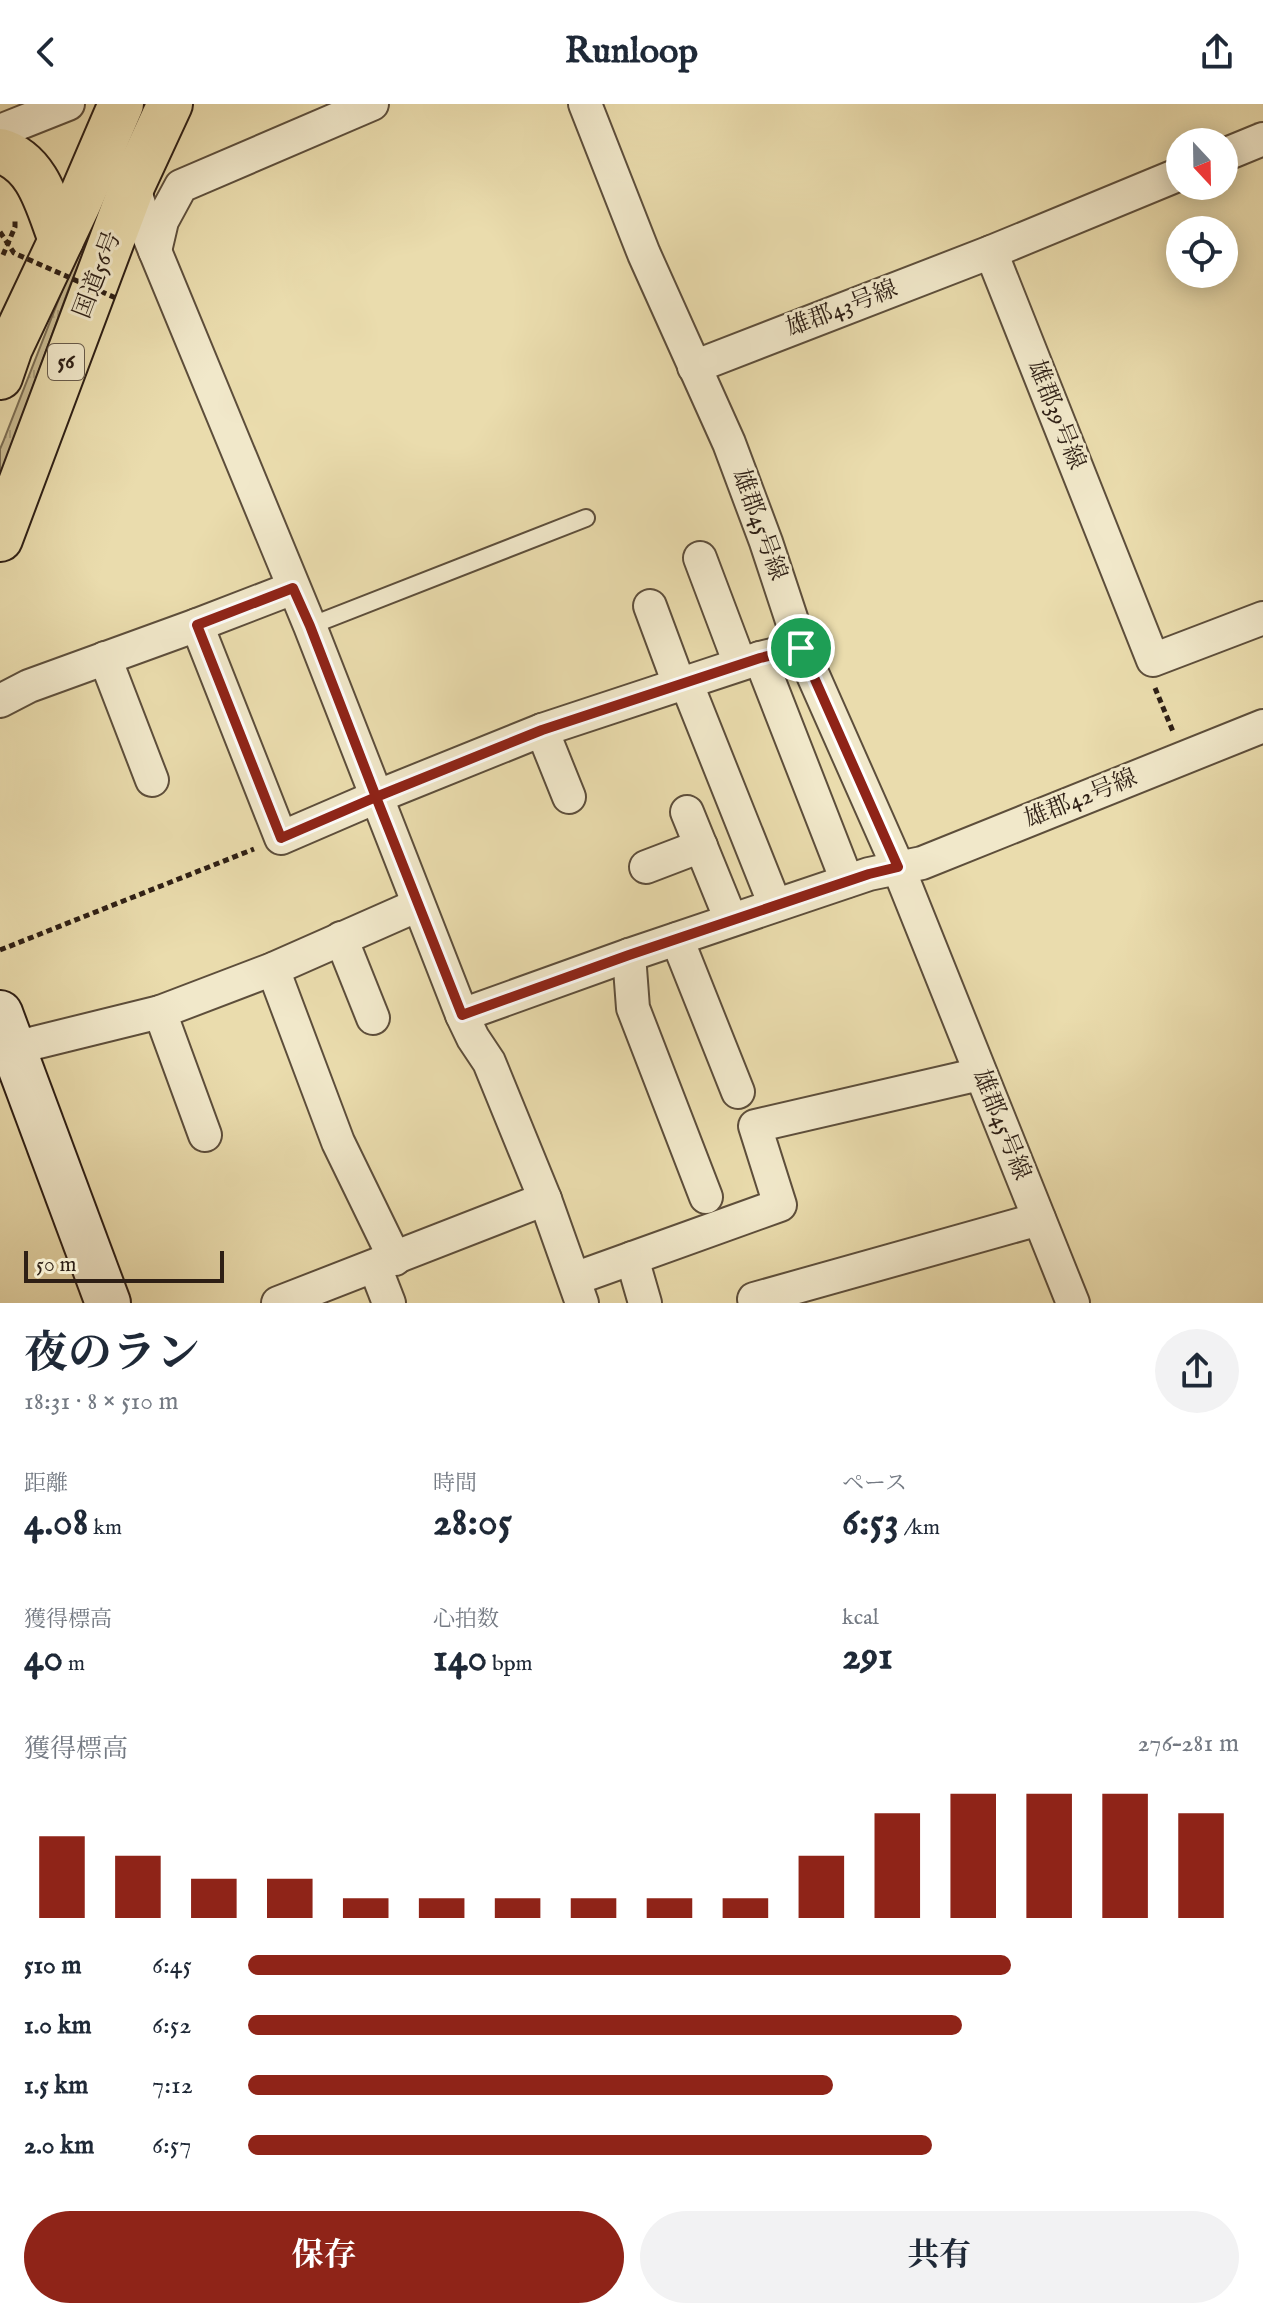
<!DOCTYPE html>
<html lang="ja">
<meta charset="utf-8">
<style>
:root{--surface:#fff;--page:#f2f2f3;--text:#1f2937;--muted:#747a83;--accent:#8f2418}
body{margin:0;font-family:"IM FELL English","Noto Serif JP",serif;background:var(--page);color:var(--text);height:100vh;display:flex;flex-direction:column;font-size:30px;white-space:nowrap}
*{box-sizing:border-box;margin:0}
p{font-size:26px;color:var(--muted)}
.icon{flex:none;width:44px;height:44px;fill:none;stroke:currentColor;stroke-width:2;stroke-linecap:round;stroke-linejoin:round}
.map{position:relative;height:1199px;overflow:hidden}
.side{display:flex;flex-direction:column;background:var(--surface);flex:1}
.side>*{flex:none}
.needle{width:52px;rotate:158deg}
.fabs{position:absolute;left:1166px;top:24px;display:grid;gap:16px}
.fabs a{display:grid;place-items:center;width:72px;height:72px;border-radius:50%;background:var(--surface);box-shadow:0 4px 20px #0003;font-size:40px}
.scale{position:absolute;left:24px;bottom:20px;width:200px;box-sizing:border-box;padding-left:8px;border:4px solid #2e1f15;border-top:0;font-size:22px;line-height:28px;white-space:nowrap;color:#2e1f15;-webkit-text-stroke:6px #f1e8ca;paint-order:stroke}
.pin{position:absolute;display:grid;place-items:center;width:68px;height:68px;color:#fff;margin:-34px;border:4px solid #fff;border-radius:50%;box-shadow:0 2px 8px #0007}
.round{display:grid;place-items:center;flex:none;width:84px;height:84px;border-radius:42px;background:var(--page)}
.summary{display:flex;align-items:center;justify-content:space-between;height:136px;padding:0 24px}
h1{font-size:44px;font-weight:700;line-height:60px}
.stats{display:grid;grid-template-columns:repeat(3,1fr);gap:12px;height:136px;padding:8px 24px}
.stats div{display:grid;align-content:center}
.stats b{font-size:40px;font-weight:700}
.stats small{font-size:22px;font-weight:400}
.stats p{font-size:22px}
.chart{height:224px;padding:16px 24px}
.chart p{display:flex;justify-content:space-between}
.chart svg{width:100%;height:144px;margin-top:8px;stroke:var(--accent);stroke-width:6}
.cta{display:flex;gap:16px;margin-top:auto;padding:16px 24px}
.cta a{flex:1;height:92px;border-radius:48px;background:var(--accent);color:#fff;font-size:32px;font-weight:700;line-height:92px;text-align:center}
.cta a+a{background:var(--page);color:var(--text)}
ul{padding:0 24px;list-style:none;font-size:26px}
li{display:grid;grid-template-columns:128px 96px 1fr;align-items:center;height:60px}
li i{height:20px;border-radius:10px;background:var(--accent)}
header{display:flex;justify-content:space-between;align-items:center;height:104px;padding:0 24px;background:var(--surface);font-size:36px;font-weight:700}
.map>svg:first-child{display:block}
.grass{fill:url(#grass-tufts);stroke:#7c6e54;stroke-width:2}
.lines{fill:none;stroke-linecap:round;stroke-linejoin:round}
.lane-casing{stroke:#5d4e3b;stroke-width:20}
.street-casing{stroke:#5d4e3b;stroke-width:36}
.secondary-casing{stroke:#2e1f15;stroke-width:48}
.highway-casing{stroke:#2e1f15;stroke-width:48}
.path{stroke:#2e1f15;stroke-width:5;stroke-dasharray:6 4;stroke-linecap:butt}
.lane{stroke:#f1e8ca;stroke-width:16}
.street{stroke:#f1e8ca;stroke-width:32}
.secondary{stroke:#f1e8ca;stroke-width:44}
.highway{stroke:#eadcad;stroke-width:44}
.path-bridge{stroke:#2e1f15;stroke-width:5;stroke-dasharray:6 4;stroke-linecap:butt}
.route-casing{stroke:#fff;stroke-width:16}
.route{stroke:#8f2418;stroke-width:10}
.labels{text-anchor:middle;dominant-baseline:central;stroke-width:6;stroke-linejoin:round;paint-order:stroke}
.shield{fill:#f1e8ca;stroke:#685b4b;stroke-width:2}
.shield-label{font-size:22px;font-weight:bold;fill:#2e1f15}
.street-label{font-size:24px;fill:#2e1f15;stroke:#f1e8ca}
</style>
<header><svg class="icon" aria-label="back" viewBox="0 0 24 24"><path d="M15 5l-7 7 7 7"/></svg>Runloop<svg class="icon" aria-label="share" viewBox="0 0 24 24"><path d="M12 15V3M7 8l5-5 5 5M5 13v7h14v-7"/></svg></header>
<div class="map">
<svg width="1263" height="1199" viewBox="0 0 1263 1199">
<defs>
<pattern id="grass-tufts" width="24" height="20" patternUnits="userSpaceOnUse" patternTransform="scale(2)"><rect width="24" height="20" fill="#cabc93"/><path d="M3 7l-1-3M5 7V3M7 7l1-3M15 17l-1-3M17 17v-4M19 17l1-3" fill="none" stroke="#aea17e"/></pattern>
</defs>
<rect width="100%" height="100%" fill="#eadcad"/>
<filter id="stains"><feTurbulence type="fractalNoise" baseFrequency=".0025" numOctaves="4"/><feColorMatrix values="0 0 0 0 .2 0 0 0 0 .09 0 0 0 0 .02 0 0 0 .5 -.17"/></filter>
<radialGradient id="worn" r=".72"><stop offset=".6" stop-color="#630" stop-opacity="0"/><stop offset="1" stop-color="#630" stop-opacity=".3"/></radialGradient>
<polygon class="grass" points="120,51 122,53 69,184 0,373 0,345 3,338 64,182"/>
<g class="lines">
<defs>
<polyline id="lane" points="310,522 586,414"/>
<g id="street">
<polyline points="585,0 644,150 729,339 766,438 801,544 898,763 1073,1199"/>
<polyline points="0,27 68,0"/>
<polyline points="1224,51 1263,35"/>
<polyline points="133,80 148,130 310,522 462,911 473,934 489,958 545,1095 278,1199"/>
<polyline points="155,147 162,117 181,82 372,0"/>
<polyline points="991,148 1153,556 1263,514"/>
<polyline points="694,263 991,148 1180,70"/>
<polyline points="700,454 740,560"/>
<polyline points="650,502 679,580"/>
<polyline points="197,521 281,734 376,693 542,626 760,554 801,544"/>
<polyline points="105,554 152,676"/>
<polyline points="760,554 847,777"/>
<polyline points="686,578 775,801"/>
<polyline points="0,597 29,582 197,521 293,484"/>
<polyline points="542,626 569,693"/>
<polyline points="687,708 731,816"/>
<polyline points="646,763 701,742"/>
<polyline points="341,834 373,914"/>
<polyline points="677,835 738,988"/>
<polyline points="629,851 633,904 706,1093"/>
<polyline points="273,865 338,1038 395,1155"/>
<polyline points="160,908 205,1031"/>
<polyline points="462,911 629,851 869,770 922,759 1263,622"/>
<polyline points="14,944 160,908 273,865 418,801"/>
<polyline points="545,1095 582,1199"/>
<polyline points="632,1154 645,1199"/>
<polyline points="375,1163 389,1199"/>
<polyline points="574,1175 780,1101 755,1022 980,970"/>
<polyline points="754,1195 1039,1115"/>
</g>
<polyline id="secondary" points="0,909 108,1199"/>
<g id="highway">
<path d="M0,47C39,58 48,103 61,136"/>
<polyline points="0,273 10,244 79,98 121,0"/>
<polyline points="0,435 133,80 170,0"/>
</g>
</defs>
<use href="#lane" class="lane-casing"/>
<use href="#street" class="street-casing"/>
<use href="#secondary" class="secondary-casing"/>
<use href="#highway" class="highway-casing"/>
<g class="path">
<polyline points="3,151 15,123 15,116"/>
<polyline points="1155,584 1174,630"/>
<polyline points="0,846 254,745"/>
</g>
<use href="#lane" class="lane"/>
<use href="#street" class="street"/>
<use href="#secondary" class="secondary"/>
<use href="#highway" class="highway"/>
<polyline class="path-bridge" points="0,128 14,149 118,195"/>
</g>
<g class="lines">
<defs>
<polyline id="route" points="801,544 760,554 542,626 376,693 310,522 293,484 197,521 281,734 376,693 462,911 629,851 869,770 898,763 801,544"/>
</defs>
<use href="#route" class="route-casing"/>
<use href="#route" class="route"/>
</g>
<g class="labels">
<rect class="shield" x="48" y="240" width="36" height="36" rx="6"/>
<g class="shield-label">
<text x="66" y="258">56</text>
</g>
<g class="street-label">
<text transform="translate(98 171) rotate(-69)">国道56号</text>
<text transform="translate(842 205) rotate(-21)">雄郡43号線</text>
<text transform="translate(1056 311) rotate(68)">雄郡39号線</text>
<text transform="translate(759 421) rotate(70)">雄郡45号線</text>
<text transform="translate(1081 695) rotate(-22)">雄郡42号線</text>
<text transform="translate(1001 1021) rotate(68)">雄郡45号線</text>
</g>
</g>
<rect width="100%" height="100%" filter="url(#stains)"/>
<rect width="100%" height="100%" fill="url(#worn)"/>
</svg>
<div class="fabs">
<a><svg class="needle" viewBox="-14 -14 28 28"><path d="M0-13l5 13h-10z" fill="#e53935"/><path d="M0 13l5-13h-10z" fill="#747a83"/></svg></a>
<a><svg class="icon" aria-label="locate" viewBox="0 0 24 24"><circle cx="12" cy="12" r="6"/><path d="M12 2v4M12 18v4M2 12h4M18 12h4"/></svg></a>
</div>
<div class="scale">50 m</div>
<div class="pin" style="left:801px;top:544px;background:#1e9e55"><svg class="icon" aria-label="arrive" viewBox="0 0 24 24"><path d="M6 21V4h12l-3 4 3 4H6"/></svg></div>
</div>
<section class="side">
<div class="summary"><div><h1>夜のラン</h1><p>18:31 · 8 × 510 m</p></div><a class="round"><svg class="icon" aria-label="share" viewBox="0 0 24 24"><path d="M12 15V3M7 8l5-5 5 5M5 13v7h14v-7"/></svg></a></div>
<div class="stats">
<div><p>距離</p><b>4.08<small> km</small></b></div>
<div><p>時間</p><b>28:05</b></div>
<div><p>ペース</p><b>6:53<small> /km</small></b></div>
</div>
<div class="stats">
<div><p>獲得標高</p><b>40<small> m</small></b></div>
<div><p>心拍数</p><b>140<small> bpm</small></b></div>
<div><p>kcal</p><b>291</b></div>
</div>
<div class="chart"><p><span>獲得標高</span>276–281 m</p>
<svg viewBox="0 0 160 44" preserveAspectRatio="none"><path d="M5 44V19M15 44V25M25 44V32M35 44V32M45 44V38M55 44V38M65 44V38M75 44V38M85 44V38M95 44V38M105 44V25M115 44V12M125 44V6M135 44V6M145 44V6M155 44V12"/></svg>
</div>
<ul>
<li><b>510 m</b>6:45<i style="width:77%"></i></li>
<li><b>1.0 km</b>6:52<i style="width:72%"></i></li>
<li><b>1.5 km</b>7:12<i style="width:59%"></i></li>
<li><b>2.0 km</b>6:57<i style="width:69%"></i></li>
</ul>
<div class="cta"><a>保存</a><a>共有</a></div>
</section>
